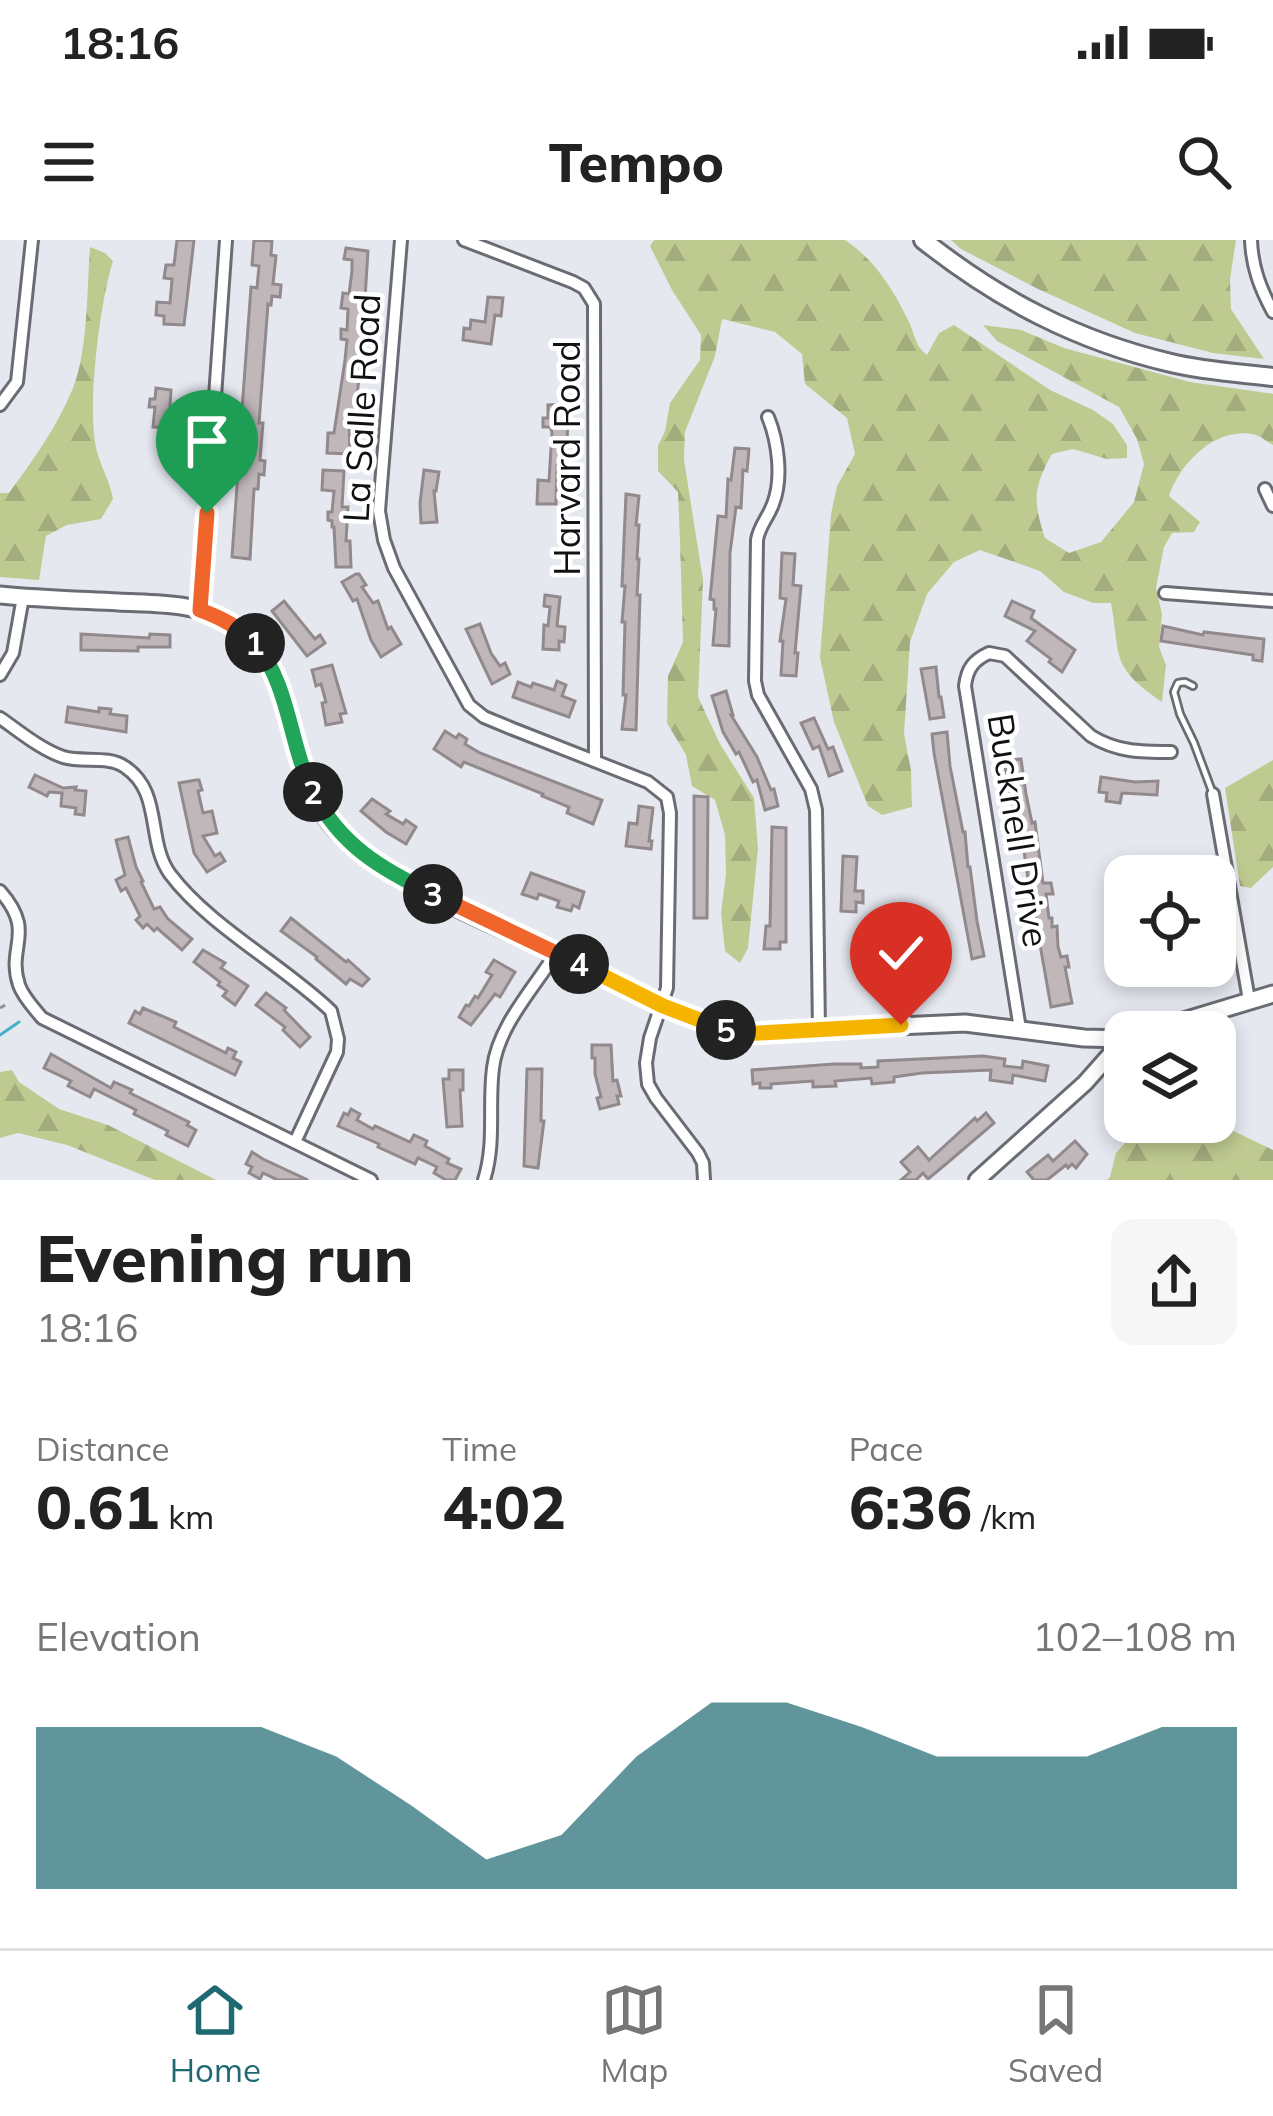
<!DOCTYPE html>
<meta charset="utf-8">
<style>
:root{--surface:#fff;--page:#f6f6f6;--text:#222;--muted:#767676;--line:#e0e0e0;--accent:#1f6973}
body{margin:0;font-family:Mulish,sans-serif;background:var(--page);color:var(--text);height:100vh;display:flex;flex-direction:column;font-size:45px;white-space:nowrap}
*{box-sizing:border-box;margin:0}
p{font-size:39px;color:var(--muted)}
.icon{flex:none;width:66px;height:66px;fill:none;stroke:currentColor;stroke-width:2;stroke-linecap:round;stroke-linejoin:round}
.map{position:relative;height:940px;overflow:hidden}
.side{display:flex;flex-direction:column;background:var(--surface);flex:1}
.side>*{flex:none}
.tools{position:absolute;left:1104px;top:615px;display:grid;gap:24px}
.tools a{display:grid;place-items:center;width:132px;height:132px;border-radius:24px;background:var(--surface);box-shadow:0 6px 18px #0003;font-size:60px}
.pin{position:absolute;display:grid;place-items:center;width:102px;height:102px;color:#fff;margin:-123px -51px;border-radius:50% 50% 50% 0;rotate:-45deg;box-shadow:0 0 12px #0007}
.pin .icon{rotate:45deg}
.km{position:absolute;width:60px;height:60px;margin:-30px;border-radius:50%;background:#222;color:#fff;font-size:33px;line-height:60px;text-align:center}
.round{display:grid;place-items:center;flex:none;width:126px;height:126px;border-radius:24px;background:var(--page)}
.head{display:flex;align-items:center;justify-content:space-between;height:204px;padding:0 36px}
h1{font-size:66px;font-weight:800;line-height:90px}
.figures{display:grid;grid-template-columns:repeat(3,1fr);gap:18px;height:204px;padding:12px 36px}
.figures div{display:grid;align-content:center}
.figures b{font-size:60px;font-weight:800}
.figures small{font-size:33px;font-weight:400}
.figures p{font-size:33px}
.chart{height:336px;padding:24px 36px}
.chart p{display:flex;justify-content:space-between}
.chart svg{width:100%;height:216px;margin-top:12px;fill:var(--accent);opacity:.7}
.status{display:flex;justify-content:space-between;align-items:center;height:84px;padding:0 60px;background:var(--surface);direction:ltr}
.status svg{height:33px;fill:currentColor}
header{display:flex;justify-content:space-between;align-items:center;height:156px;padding:0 36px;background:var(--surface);font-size:54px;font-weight:800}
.menu{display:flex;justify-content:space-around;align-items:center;height:168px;border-top:3px solid var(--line);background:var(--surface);font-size:33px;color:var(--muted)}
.menu a{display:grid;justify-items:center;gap:6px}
.menu .on{color:var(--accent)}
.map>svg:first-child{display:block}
.forest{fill:url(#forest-firs)}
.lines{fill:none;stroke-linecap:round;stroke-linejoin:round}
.stream{stroke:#46afc9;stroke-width:3}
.building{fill:#c0b7ba;stroke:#92898c;stroke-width:3}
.service-casing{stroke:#6a6c73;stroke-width:10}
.minor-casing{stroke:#6a6c73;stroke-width:16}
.tertiary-casing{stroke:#6a6c73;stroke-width:20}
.secondary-casing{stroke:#6a6c73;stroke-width:21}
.primary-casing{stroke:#6a6c73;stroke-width:22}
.path{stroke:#909297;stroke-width:3;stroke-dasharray:6 9;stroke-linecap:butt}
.service{stroke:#fff;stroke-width:4.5}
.minor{stroke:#fff;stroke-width:10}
.tertiary{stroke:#fff;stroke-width:14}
.secondary{stroke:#fff;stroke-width:15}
.primary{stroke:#fff;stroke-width:16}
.split-1-casing{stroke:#fff;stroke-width:24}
.split-2-casing{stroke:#fff;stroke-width:24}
.split-3-casing{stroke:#fff;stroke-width:24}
.split-4-casing{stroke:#fff;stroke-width:24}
.split-5-casing{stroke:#fff;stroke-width:24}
.split-6-casing{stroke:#fff;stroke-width:24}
.split-1{stroke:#f0652b;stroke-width:15}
.split-2{stroke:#22a559;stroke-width:15}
.split-3{stroke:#22a559;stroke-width:15}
.split-4{stroke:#f0652b;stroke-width:15}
.split-5{stroke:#f5b400;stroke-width:15}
.split-6{stroke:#f5b400;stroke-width:15}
.labels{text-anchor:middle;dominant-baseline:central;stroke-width:9;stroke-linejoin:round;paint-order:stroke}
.street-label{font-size:36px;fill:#101113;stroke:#fff}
</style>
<div class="status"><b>18:16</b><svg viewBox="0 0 49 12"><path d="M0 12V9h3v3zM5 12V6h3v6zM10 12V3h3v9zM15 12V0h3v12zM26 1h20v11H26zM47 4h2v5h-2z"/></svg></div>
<header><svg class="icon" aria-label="menu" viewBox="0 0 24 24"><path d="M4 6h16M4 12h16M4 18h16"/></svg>Tempo<svg class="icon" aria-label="search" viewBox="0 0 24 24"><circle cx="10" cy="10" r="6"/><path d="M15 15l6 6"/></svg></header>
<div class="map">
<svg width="1273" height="940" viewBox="0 0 1273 940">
<defs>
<pattern id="forest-firs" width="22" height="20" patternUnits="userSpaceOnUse" patternTransform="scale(3)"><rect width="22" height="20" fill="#bfca91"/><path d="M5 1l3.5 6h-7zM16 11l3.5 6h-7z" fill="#a3ac7c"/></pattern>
</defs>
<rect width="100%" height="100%" fill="#e6e8f0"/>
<g class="forest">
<path d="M654,0H845C874,19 893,49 908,80C915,93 914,105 927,115L939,93L954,85L1050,150L1093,170L1113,184L1127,205V218L1107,219L1073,209L1052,214C1033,248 1033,261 1045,298L1069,313L1101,302L1134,262L1144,224L1137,199L1119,167L997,101L983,85L1021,90L1064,108L1190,142L1273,154V205C1267,202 1262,197 1256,195C1217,185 1180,223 1169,256L1200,282L1194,292L1172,293L1164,307L1156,348L1162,374L1159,407L1166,425L1162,462C1110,426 1121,419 1111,363H1093L1064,352L1040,331L980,310L954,322L927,354L910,402L904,494L911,530L912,567L882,575L868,566L834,482L820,418L831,274L837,246L855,214L847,178L805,144L802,114L775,92L722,79L715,116L685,192L684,220L703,340L698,457L720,504L754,558L758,609L748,708L740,723L725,711L721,673L726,634L725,595L715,560L692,546L686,515L667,483L668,436L683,402L680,302L678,252L658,231V206L665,191L670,163L700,120L701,95L672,50L650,6Z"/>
<polygon points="951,0 1236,0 1230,39 1231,69 1264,119 1213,113 1135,93 1038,49 961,9"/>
<path d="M90,7L105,13L113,21C100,62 85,174 98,215C103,231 110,242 113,259L101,279L67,285L46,296L39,340L0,337V253H9C33,220 57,187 73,148C88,111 87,48 90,7Z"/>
<polygon points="1273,520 1273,627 1251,648 1240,646 1225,548"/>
<polygon points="12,830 19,842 59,869 108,885 216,940 155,940 67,905 18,893 0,898 0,832"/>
<path d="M1215,882L1273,910V940H1107L1110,937L1116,913L1133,894C1140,896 1146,900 1153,901C1174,902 1193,883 1215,882Z"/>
</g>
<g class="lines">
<polyline class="stream" points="0,795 19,782"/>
</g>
<g class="building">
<polygon points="177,0 194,0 184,85 164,84 164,76 156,75 157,62 170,63 172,39 164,38 166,25 174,25"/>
<polygon points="254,0 272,1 271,15 276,16 273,44 281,45 280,57 272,56 271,65 268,64 259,183 263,183 260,220 265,221 264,235 259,234 258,249 254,249 250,319 232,317 238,232 245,233 247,210 247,198 240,197 251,47 257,48 259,26 252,25"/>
<polygon points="346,8 368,11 361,122 354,180 349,180 350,214 327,213 328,193 334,193 345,120 347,100 341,99 341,89 347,90 348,69 341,68 343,53 349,54 352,31 352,20 344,19"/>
<polygon points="488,57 503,58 501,76 495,75 491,104 463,100 464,88 470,89 471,80 485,82"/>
<polygon points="156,148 171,150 170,166 175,167 173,188 153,187 155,167 149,167 150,159 155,159"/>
<polygon points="567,164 568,185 565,226 557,226 556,264 537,264 538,240 549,241 552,192 550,187 543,187 543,178 548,178 548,165"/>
<polygon points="735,208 749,209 747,231 743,230 741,268 736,267 730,313 729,406 713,405 716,369 714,369 714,360 710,359 718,276 726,277 728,239 731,240"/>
<polygon points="323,230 344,231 342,267 348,267 346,301 350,301 351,327 336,327 334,287 332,287 332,281 328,280 328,272 332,272 334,251 322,250"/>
<polygon points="424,230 439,232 436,251 434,251 437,282 421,283 420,263"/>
<polygon points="626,254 639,256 636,285 639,285 637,319 639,319 637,355 640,355 636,490 622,489 626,455 623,455 625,382 622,382 625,346 622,346"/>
<polygon points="782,313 795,314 793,345 801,346 795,413 798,413 796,436 781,435 783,401 780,401 786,359 780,358"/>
<polygon points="356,334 359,334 366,345 362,347 373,363 378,361 388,389 391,387 401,404 381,417 371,400 357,359 353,361 342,342"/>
<polygon points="545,355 560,357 557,386 565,387 564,402 559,401 559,410 543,409 544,385 548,386 550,367 544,366"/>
<polygon points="284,361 315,399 320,395 325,403 307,416 272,371"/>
<polygon points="1012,361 1034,371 1031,378 1075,410 1062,432 1049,422 1051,419 1027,401 1035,391 1005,376"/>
<polygon points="480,384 491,413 500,426 505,423 510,434 492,444 466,389"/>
<polygon points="1163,386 1203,395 1204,392 1264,399 1262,421 1253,420 1253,415 1161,401"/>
<polygon points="81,394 149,398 150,394 170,395 170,407 138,407 138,411 81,410"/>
<polygon points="332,425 346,473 340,474 342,482 326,485 322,463 326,462 321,444 316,446 312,430"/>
<polygon points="936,427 939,457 941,457 944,477 930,479 921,429"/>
<polygon points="557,441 566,445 562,456 575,461 569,477 513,457 518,442 531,447 533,443 554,450"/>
<polygon points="726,451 733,475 731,475 757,517 771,550 774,549 778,566 765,570 757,540 753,542 739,512 736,514 723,492 712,456"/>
<polygon points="68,467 99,472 99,468 111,469 110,474 127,476 126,492 66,482"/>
<polygon points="814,478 828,509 833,507 842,531 829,536 819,506 813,509 801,483"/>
<polygon points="445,491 456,498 459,494 467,499 465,504 480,513 602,560 593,584 567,573 569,567 542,556 543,554 464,522 461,527 434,509"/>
<polygon points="947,492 950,526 963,592 965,592 968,627 970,627 977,681 984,716 972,719 934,513 932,494"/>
<polygon points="1021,519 1026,554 1032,583 1035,582 1043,643 1051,643 1053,654 1046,654 1049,678 1052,678 1052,687 1057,686 1058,707 1061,717 1067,716 1069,727 1065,727 1072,763 1051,767 1039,699 1037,699 1035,667 1032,668 1019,575 1015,576 1004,521"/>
<polygon points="35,535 63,548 76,547 75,550 86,551 84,575 75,574 76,568 61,566 62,553 49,552 47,556 29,547"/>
<polygon points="1101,537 1135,542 1158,541 1157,555 1122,553 1120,563 1106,561 1107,553 1099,552"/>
<polygon points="196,540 199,540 202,550 198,551 203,573 212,571 217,593 203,596 215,616 220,613 225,621 207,632 194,613 179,543"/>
<polygon points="694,556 708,557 707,678 694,678"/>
<polygon points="372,559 390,571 386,574 403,584 406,580 416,587 406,604 386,592 361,571"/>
<polygon points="639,566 653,568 649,601 652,601 651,609 626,606 629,583 637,584"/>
<polygon points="772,587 786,588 786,702 780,702 780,709 764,709 766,686 770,686"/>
<polygon points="128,597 136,627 143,641 141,642 154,669 160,667 168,679 192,699 182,710 157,688 154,691 147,684 143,688 136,680 140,676 126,648 121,651 116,640 125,635 116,600"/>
<polygon points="843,616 857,617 855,651 863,651 863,663 856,662 856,672 841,671"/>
<polygon points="531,633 584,652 579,668 573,665 571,671 557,667 559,661 539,654 537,659 522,654"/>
<polygon points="291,678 346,722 348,720 369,739 362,746 350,739 346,744 316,719 317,717 281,691"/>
<polygon points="203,710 225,723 221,728 248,746 235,765 223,756 227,751 218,745 220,742 194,722"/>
<polygon points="494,720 515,732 500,757 495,754 471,785 459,777 466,765 469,766 475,756 478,758 492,735 486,732"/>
<polygon points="266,753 286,768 284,770 310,797 300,807 283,790 285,787 256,765"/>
<polygon points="143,768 176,782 174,787 226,813 228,808 236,812 233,818 241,822 235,835 129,783 135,771 140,774"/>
<polygon points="592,805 611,805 613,841 617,840 621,856 617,856 619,864 600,869 597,858 601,857 595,834 595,818 592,818"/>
<polygon points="51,814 111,848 114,842 132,850 130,853 189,882 187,885 196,890 188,906 166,895 168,891 134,874 136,870 94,849 90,857 68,846 71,841 44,828"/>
<polygon points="983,816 1005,819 1004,826 1022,828 1023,821 1048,826 1045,841 1013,835 1012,843 990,840 991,830 922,833 894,837 894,842 872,844 871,838 835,841 836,846 813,847 813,841 771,844 771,848 760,848 760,843 753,844 752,830 834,824 861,824 861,828 878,827 878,821"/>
<polygon points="527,829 542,829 541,881 544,881 538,928 524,926"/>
<polygon points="449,830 463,830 463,850 460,850 462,886 447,887 443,839 449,839"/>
<polygon points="351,869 360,874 357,880 373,889 375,886 410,902 414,895 427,901 425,906 449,919 447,923 461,929 455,940 446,940 434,933 437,927 418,918 415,924 378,907 379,904 338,886 344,873 348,875"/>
<polygon points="986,873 994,883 946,924 928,939 923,933 916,940 901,940 910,932 901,922 918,907 929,920 975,878 977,881"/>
<polygon points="1075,901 1087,914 1076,928 1072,924 1068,928 1066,925 1047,940 1034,940 1027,932 1048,915 1053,921"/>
<polygon points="252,912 263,919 308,940 278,940 263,933 260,939 249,933 252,927 246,924"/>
</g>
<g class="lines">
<defs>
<polyline id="service" points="1193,446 1185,442 1178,443 1174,452 1180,474 1194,503 1213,554"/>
<g id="minor">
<polyline points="401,0 381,245 379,271 384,300 394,328 469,465 484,477 513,489 648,542 667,557 670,573 667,748 650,798 646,823 648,844 656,858 698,913 703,923 704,940"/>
<polyline points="464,0 573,42 584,48 594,64 595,521"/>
<path d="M1251,0C1252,27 1260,48 1273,72"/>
<polyline points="0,165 17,142 32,0"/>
<path d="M768,177C778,201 783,239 773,264C768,278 759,286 757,300L755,441L758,455L811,549L816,570L819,791"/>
<polyline points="1265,249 1273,266"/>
<polyline points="1165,353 1273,361"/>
<polyline points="200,370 226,0"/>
<polyline points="0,435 13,413 23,357"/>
<path d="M0,478C19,491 40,509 63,517C83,523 108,515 125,527C163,552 146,601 170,634C209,686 283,725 331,771L338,799L337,812L295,902"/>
<polyline points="1213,554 1249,760"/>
<path d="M0,651C37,693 6,706 19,745C23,757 34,768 42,778L371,940"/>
<path d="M1020,789L965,446C967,428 974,420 989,413L1005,416L1091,496C1117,512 1141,512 1171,512"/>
<path d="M484,940C496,902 488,866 493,828C498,786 534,748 556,713"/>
</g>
<polyline id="tertiary" points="977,940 1085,843 1124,799"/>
<g id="secondary">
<path d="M0,355C39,359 79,360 118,362C154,364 192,362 225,380C298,419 284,515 326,577C367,636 493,683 559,715C618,743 677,779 742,793L965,783L1084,798L1125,799"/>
<polyline points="1147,792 1273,754"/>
</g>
<path id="primary" d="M923,0C999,60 1077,101 1171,123C1204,131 1239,133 1273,137"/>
</defs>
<use href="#service" class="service-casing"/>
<use href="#minor" class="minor-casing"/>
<use href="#tertiary" class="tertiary-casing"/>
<use href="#secondary" class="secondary-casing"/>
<use href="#primary" class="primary-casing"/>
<polyline class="path" points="0,768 12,761"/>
<use href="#service" class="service"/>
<use href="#minor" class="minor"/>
<use href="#tertiary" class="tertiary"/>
<use href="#secondary" class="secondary"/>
<use href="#primary" class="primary"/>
</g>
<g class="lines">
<defs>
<path id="split-1" d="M207,273L200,370C222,378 239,387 255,403"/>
<path id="split-2" d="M255,403C290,446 289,504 313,552"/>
<path id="split-3" d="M313,552C340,605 381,629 433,654"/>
<polyline id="split-4" points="433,654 579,724"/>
<polyline id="split-5" points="579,724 663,766 726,790"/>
<polyline id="split-6" points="726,790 742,794 901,785"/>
</defs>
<use href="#split-1" class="split-1-casing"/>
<use href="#split-2" class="split-2-casing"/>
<use href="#split-3" class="split-3-casing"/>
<use href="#split-4" class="split-4-casing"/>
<use href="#split-5" class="split-5-casing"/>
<use href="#split-6" class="split-6-casing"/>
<use href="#split-1" class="split-1"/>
<use href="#split-2" class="split-2"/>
<use href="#split-3" class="split-3"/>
<use href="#split-4" class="split-4"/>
<use href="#split-5" class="split-5"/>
<use href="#split-6" class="split-6"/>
</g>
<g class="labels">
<g class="street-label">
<text transform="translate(361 168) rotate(-87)">La Salle Road</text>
<text transform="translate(566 218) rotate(-90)">Harvard Road</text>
<text transform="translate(1019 590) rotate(81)">Bucknell Drive</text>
</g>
</g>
</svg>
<div class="tools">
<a><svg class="icon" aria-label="locate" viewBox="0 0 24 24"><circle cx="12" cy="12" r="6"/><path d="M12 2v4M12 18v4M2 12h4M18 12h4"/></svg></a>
<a><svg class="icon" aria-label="layers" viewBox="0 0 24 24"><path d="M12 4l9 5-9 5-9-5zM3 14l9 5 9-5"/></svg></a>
</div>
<div class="pin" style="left:207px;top:273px;background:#1e9e55"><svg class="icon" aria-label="arrive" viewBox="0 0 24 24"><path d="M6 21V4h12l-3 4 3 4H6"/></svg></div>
<div class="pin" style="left:901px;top:785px;background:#d93025"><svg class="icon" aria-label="check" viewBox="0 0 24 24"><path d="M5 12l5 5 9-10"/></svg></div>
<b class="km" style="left:255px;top:403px">1</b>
<b class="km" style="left:313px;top:552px">2</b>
<b class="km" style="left:433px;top:654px">3</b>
<b class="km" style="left:579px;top:724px">4</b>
<b class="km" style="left:726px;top:790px">5</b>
</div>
<section class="side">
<div class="head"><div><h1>Evening run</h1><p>18:16</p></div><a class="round"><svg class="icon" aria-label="share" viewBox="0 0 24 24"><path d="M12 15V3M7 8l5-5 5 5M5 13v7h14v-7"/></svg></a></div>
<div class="figures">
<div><p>Distance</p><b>0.61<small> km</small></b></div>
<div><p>Time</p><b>4:02</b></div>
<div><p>Pace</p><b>6:36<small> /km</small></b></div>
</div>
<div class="chart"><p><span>Elevation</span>102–108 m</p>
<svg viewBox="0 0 160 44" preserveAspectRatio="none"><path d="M0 44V11L10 11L20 11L30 11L40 17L50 27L60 38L70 33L80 17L90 6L100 6L110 11L120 17L130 17L140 17L150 11L160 11V44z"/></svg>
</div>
</section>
<nav class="menu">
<a class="on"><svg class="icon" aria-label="home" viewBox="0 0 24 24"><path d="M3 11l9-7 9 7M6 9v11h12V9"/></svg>Home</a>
<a><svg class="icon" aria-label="map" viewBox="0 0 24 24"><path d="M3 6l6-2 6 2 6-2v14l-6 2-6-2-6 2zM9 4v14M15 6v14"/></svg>Map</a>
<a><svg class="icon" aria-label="saved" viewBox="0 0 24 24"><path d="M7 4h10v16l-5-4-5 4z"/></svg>Saved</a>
</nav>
